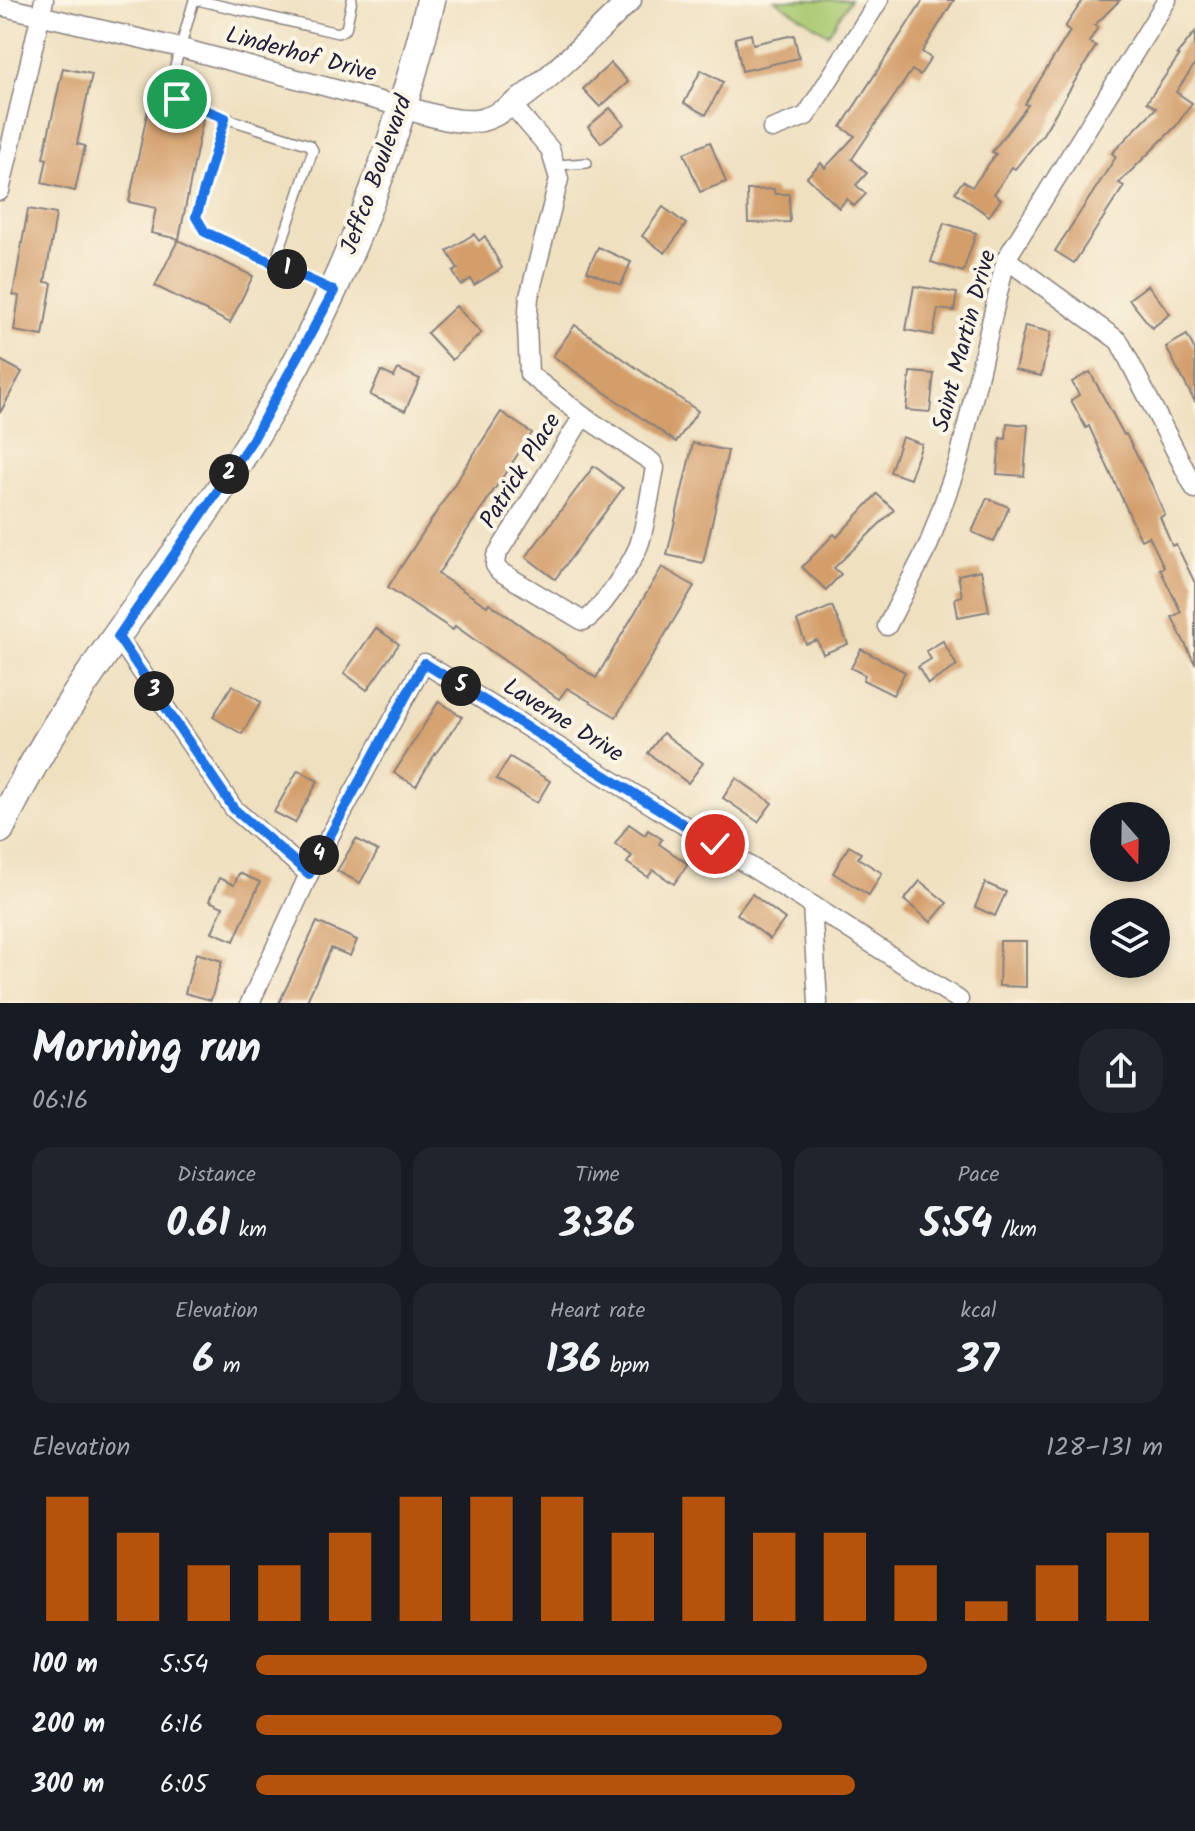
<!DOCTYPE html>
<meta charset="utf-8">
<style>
:root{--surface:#171b24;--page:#20242c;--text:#f1f3f6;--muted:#9ea1a6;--accent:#b45309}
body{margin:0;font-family:Kalam,sans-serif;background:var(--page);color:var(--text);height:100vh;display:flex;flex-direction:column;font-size:30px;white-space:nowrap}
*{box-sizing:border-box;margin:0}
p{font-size:26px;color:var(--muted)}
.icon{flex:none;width:44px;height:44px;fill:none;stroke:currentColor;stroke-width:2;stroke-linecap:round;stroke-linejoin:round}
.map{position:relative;height:1003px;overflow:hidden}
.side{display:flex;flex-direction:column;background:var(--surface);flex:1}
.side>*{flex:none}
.needle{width:52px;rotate:160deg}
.controls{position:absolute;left:1090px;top:802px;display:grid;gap:16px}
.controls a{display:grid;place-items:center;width:80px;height:80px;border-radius:50%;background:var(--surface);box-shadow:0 4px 12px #0003;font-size:40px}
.pin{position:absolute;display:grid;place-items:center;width:68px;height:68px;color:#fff;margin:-34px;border:4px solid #fff;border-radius:50%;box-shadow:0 2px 8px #0007}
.km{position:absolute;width:40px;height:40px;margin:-20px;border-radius:50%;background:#222;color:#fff;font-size:22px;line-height:40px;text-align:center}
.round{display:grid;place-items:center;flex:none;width:84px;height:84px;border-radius:32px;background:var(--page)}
.overview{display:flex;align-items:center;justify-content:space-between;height:136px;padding:0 32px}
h1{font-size:44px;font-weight:700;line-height:60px}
.stats{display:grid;grid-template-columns:repeat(3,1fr);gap:12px;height:136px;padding:8px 32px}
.stats div{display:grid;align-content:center;border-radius:20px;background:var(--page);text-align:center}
.stats b{font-size:40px;font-weight:700}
.stats small{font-size:22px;font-weight:400}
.stats p{font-size:22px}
.chart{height:224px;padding:16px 32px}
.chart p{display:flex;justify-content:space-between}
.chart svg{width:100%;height:144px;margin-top:8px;stroke:var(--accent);stroke-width:6}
ul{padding:0 32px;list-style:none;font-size:26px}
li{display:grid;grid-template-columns:128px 96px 1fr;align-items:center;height:60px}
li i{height:20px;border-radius:10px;background:var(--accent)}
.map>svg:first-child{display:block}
.green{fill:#a9c971;stroke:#667656;stroke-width:2}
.building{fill:#d39e6b}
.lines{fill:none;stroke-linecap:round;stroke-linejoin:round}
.service-casing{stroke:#88817e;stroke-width:12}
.minor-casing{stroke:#88817e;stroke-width:21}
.tertiary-casing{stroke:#88817e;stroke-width:25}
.primary-casing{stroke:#88817e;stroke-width:31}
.service{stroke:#fff;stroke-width:9}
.minor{stroke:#fff;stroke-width:18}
.tertiary{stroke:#fff;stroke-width:22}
.primary{stroke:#fff;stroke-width:28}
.route-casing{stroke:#fff;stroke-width:16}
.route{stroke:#1a73e8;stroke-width:10}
.labels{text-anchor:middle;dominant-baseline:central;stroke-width:8;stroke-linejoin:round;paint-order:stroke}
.street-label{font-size:24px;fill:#22223b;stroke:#fcf5e5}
</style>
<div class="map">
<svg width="1195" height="1003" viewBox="0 0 1195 1003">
<rect width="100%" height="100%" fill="#fcf5e5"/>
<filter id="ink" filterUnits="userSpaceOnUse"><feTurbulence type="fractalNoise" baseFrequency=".0125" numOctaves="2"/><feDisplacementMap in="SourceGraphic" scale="16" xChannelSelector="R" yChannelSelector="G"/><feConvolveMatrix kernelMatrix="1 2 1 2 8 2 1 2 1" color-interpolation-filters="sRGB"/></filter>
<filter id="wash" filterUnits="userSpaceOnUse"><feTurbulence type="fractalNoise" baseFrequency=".006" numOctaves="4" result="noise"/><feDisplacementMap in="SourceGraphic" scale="32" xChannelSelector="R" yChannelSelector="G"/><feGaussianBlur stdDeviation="1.8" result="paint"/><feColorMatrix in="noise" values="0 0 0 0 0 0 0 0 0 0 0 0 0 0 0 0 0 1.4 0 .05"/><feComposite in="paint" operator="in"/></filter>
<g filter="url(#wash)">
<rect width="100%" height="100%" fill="#efe0c0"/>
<polygon class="green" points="775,0 850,0 828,34"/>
<g id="blocks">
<g class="building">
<polygon points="923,0 954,0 922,52 931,58 920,75 912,70 852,159 867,173 856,185 866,194 854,206 847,199 839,208 807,177 821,163 825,168 855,136 841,127"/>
<polygon points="1083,0 1120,0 1095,25 1098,27 1089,42 1096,46 1043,134 1015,169 1012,167 994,194 1001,199 989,216 955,192 963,181 972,187 996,154 992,152 1028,105 1025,104 1070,31 1065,27"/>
<polygon points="1195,32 1195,64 1176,92 1192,103 1176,126 1119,183 1124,186 1074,263 1055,251 1116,157 1112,153 1156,108 1147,102 1179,56 1177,54"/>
<polygon points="751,34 753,44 794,35 799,58 742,71 735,38"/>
<polygon points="611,63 628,82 600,107 583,89"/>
<polygon points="63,68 92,74 77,144 85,146 75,191 42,183 47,159 43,158"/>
<polygon points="701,70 723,82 706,115 684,103"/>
<polygon points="610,108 624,124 601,143 588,127"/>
<polygon points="148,109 203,119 179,239 151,233 156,208 129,202"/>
<polygon points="710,142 726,182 700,192 684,153"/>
<polygon points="774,189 775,194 789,194 790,222 748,223 747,190"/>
<polygon points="663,207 686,224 665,253 642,236"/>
<polygon points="28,209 56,214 45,282 52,283 43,336 14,331 19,296 13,295"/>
<polygon points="944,223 976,233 963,272 931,262"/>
<polygon points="474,234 479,241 485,236 502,268 474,285 471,279 461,285 453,272 458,269 447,251"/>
<polygon points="178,240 253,276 230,323 155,286"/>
<polygon points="598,247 631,262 621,285 587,271"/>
<polygon points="1148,285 1170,314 1152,328 1129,299"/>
<polygon points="914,286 957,293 954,311 938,309 933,335 906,330"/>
<polygon points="456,306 481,333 452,360 427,333"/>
<polygon points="575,325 698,411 676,442 553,356"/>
<polygon points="1025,326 1051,332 1041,376 1015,370"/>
<polygon points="1187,335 1195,350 1195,402 1166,347"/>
<polygon points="0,360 22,372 0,413"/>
<polygon points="398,369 420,379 405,411 370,395 381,371 394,377"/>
<polygon points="910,372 934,374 930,412 906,410"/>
<polygon points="1090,372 1124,435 1126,434 1154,489 1165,515 1160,517 1172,546 1176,544 1195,583 1195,664 1172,617 1181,612 1160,569 1164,567 1149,536 1141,540 1089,426 1086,428 1071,400 1079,395 1072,382"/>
<polygon points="501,412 532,433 438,574 487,606 489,603 596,678 662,567 694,586 616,717 567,688 559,699 455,626 453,630 388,587"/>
<polygon points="1007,423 1028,425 1024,476 997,474 1000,438 1006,439"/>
<polygon points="902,437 922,444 910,479 890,472"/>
<polygon points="693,443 728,451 703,563 667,555"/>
<polygon points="594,466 623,488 555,579 526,557"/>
<polygon points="877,494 894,510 834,568 841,574 826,590 802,567 834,534 837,537"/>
<polygon points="987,498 1009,507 994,542 972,532"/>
<polygon points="981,570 989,611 958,617 955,598 962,596 958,575"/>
<polygon points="832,606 848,644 823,654 817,640 806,644 797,621"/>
<polygon points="376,628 399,644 367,690 344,673"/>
<polygon points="943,641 957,666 928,684 918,667 931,659 926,651"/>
<polygon points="861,649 905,672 893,695 863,680 865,675 851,668"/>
<polygon points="232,685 261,702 242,734 213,717"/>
<polygon points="439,701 462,717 433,757 416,786 394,773"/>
<polygon points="663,733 703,763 688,783 648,753"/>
<polygon points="510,757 550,781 537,803 496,779"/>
<polygon points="298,770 318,781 295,823 274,812"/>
<polygon points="736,778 772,803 758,822 723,798"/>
<polygon points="629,824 645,835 648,830 662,839 659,844 688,864 674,884 653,870 648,877 627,863 632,856 615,844"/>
<polygon points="356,839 378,851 360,883 337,871"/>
<polygon points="849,846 861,853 858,858 882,873 869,895 833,873"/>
<polygon points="239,873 260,882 234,941 212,932 223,907 209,901 219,878 234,885"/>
<polygon points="920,881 947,903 931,922 904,900"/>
<polygon points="985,883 1006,892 995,916 975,907"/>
<polygon points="752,894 785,919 770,939 737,914"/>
<polygon points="317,922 357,940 350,956 331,948 306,1003 279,1003"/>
<polygon points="1000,941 1026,941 1026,987 999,986"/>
<polygon points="196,953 222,961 211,1000 185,993"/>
</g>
</g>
</g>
<g filter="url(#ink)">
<use href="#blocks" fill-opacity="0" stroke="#88817e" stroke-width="2"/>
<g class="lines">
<defs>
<g id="service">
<polyline points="194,0 173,73 172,94 177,99 225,118 196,217 205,232 329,288"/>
<polyline points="197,0 338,33 346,29 352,0"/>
<polyline points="225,118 310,145 313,150 275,263"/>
<polyline points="557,165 587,163"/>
</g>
<g id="minor">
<polyline points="0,6 181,48 402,107"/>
<path d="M512,105L550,149L559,179L529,297L527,325L529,374L583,416L652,462L655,468C650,492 647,518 640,542C635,558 598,617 583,621L499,571L495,565L496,556L583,416"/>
<polyline points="772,129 806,116 879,0"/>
<polyline points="0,191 44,0"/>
<polyline points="1006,259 1119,341 1195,489"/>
<polyline points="887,626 929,544 959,459 1006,259 1167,0"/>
<polyline points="118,637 234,809 309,874"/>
<polyline points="812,905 818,1003"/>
<polyline points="250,1003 309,874 424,663 812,905 959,1000"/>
</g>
<path id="tertiary" d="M402,107C425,113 452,123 476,121C515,118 599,29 630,0"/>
<path id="primary" d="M0,829C65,688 173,569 254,437C338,301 395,155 431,0"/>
</defs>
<use href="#service" class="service-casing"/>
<use href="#minor" class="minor-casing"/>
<use href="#tertiary" class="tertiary-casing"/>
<use href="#primary" class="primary-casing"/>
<use href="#service" class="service"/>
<use href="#minor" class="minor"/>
<use href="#tertiary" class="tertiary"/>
<use href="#primary" class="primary"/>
</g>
</g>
<g class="lines" filter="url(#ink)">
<defs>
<polyline id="route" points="177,99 225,118 196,217 205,232 334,291 253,439 118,637 234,809 309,874 424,663 715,844"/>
</defs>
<use href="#route" class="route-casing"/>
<use href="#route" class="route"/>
</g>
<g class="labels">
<g class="street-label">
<text transform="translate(301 55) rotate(15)">Linderhof Drive</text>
<text transform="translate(377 175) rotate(-70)">Jeffco Boulevard</text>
<text transform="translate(965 341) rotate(-75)">Saint Martin Drive</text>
<text transform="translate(521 471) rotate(-58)">Patrick Place</text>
<text transform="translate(563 721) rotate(32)">Laverne Drive</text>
</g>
</g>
</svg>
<div class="controls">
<a><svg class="needle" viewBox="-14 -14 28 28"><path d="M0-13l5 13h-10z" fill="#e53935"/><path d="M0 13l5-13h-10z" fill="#9ea1a6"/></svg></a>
<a><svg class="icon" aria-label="layers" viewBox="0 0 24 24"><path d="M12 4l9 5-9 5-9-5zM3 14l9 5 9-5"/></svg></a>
</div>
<div class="pin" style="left:177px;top:99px;background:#1e9e55"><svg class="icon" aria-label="arrive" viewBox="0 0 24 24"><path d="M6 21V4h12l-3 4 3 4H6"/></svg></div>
<div class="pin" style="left:715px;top:844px;background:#d93025"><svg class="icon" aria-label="check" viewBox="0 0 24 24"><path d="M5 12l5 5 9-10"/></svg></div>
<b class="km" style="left:287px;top:269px">1</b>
<b class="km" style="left:229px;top:474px">2</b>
<b class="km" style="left:154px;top:691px">3</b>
<b class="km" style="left:319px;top:855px">4</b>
<b class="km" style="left:461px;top:686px">5</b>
</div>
<section class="side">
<div class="overview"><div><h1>Morning run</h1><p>06:16</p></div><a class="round"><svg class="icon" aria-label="share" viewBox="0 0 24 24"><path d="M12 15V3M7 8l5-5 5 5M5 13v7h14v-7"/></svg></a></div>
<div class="stats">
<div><p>Distance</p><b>0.61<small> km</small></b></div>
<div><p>Time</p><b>3:36</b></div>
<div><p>Pace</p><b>5:54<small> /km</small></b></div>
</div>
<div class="stats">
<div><p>Elevation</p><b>6<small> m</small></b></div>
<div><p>Heart rate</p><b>136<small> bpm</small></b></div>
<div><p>kcal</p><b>37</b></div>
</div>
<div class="chart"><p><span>Elevation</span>128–131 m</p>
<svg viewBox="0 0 160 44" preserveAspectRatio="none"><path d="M5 44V6M15 44V17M25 44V27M35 44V27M45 44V17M55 44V6M65 44V6M75 44V6M85 44V17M95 44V6M105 44V17M115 44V17M125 44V27M135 44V38M145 44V27M155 44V17"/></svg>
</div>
<ul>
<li><b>100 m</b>5:54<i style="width:74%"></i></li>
<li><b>200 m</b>6:16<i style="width:58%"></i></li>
<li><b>300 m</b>6:05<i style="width:66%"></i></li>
</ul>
</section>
